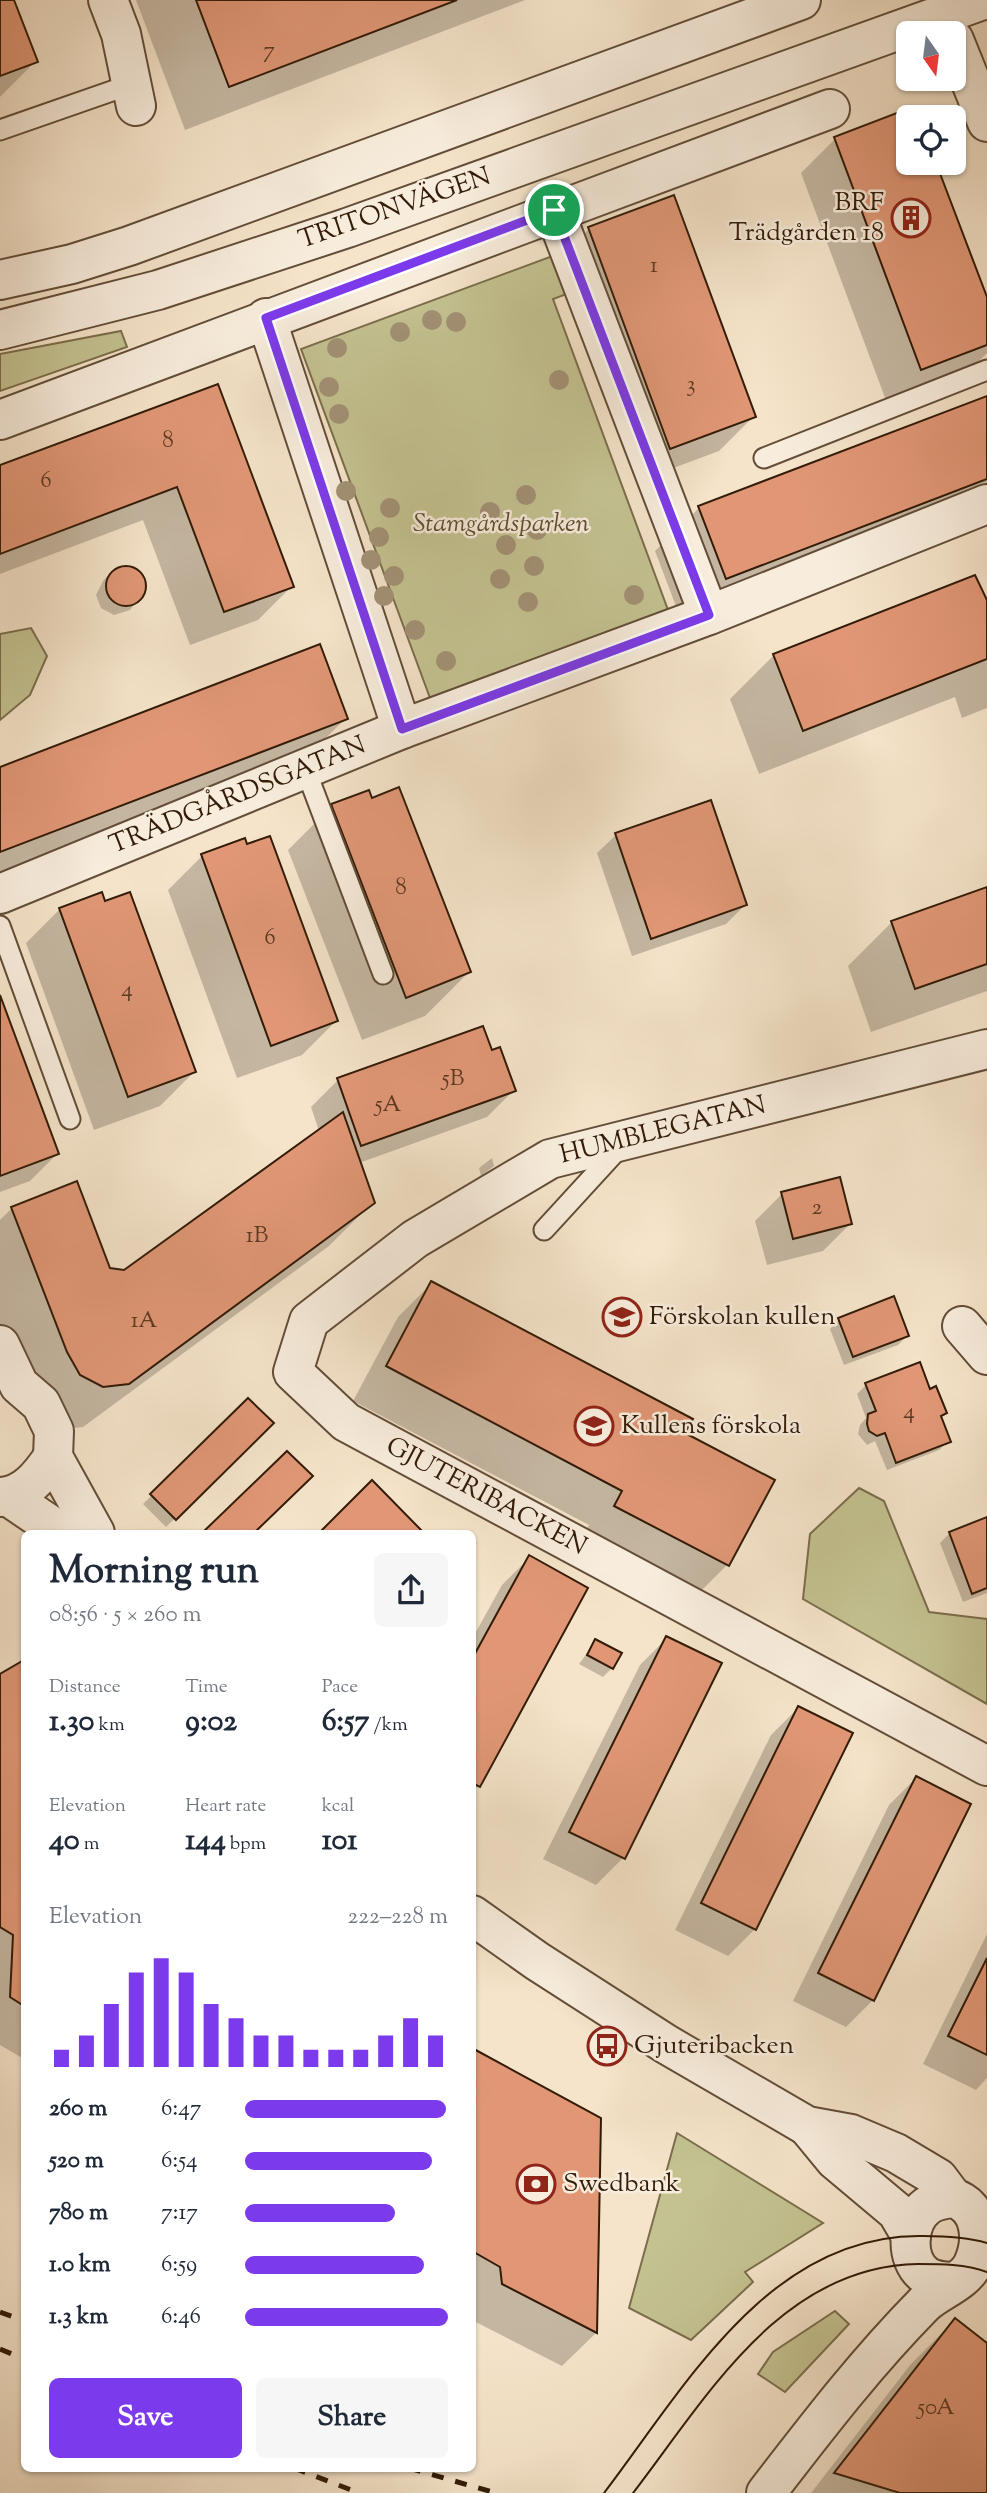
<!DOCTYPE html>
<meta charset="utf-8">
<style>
:root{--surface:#fff;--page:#f6f6f7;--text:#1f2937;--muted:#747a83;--accent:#7c3aed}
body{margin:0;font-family:"Sorts Mill Goudy",serif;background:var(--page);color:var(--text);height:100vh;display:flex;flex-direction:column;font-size:26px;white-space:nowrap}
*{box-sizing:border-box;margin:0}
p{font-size:23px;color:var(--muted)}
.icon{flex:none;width:38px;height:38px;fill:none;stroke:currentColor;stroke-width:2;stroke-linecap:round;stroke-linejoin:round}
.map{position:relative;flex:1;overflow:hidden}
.drawer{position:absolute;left:21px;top:1530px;width:455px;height:942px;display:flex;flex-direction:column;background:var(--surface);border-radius:10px;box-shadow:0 2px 5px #0004}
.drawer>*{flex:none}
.needle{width:46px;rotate:166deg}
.fabs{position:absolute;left:896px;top:21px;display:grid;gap:14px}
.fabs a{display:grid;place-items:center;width:70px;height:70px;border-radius:10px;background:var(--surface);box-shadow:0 2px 5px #0004;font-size:35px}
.pin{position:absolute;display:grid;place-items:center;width:60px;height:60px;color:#fff;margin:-30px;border:4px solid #fff;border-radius:50%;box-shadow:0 2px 7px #0007}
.round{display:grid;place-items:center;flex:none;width:74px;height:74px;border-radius:10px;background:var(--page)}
.overview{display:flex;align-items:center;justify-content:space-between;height:119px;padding:0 28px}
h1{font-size:38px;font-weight:800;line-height:52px}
.figures{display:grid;grid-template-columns:repeat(3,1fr);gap:10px;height:119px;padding:7px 28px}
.figures div{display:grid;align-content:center}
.figures b{font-size:30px;font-weight:800}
.figures small{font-size:19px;font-weight:400}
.figures p{font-size:19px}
.chart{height:196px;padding:14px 28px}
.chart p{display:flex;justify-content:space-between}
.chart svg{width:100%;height:126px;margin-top:7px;stroke:var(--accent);stroke-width:6}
.primary-button{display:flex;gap:14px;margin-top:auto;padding:14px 28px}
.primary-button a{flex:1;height:80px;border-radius:10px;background:var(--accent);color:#fff;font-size:28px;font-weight:800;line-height:80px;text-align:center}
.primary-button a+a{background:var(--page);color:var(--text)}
ul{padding:0 28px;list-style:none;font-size:23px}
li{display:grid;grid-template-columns:112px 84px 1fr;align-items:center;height:52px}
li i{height:18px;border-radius:9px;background:var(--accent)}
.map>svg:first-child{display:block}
.green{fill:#c4c291;stroke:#7b6e4c;stroke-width:2}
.shadow{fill:#0003}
.building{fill:#e19776;stroke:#321b07;stroke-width:2}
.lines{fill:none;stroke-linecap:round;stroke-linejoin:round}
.service-casing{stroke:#634d38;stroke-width:23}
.minor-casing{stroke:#634d38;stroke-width:42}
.tertiary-casing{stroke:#634d38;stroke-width:42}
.service{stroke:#f8eddd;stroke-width:19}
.minor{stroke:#f8eddd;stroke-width:38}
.tertiary{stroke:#f8eddd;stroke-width:38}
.tram{stroke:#321b07;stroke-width:2}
.rail{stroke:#321b07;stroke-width:5;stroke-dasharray:12 12;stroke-linecap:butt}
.tree{fill:#a29175}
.route-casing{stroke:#fff;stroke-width:14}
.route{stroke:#7c3aed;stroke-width:9}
.labels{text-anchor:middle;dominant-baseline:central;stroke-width:5;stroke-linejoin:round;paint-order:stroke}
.number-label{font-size:23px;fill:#5e3a23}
.poi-label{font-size:26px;fill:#321b07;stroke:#f8eddd;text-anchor:start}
.street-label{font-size:26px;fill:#321b07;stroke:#f8eddd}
.park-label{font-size:26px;font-style:italic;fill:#5e4d30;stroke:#f8eddd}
</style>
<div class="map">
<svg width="987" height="2493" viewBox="0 0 987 2493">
<rect width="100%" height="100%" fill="#f5e4ca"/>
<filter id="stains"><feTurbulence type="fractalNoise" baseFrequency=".00286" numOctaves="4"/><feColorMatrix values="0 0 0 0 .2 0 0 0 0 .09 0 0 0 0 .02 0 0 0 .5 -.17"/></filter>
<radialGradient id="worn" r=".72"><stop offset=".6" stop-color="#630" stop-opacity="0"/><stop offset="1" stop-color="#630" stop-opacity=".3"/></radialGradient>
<g class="green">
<polygon points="558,254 572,292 553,299 668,610 430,698 301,349"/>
<polygon points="121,331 127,347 0,391 0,354"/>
<polygon points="31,628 47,656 30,695 0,720 0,634"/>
<polygon points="859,1488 884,1501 929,1612 987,1619 987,1704 803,1599 810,1534"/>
<polygon points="677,2133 823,2223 745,2272 753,2282 691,2340 629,2308"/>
<polygon points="835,2311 849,2324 785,2392 758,2374 773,2352"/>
</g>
<g class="shadow">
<polygon points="0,0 12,0 35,62 0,97"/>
<polygon points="136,0 525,0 185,130"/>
<polygon points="914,109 917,117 908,117 908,163 935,163 987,302 987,353 967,373 887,403 801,173 835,139"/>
<polygon points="589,229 753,417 719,451 636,482 555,263"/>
<polygon points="217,386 292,586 258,620 190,645 143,520 0,574 0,467"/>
<polygon points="987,397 987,505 682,622 655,551 699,508"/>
<polygon points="125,567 140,573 147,587 130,610 114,615 101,608 96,595 103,581 112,571"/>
<polygon points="987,602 987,708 962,718 955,697 759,774 730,699 774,655"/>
<polygon points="346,718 312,752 0,872 0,769"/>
<polygon points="332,806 469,972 425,1016 362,1040 288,850"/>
<polygon points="616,835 745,905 726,924 632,956 597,853"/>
<polygon points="202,856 336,1021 302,1055 237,1078 168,890"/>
<polygon points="987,889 987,991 871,1032 848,966 892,922"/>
<polygon points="60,909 194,1072 160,1106 94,1130 26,943"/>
<polygon points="0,1000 57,1154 30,1181 0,1192"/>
<polygon points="482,1028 491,1052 514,1090 487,1117 359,1163 373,1202 329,1246 83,1427 58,1430 0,1334 0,1220 12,1208 109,1270 124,1271 319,1131 311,1107 338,1080"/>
<polygon points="492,1158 494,1166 481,1176 479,1168"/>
<polygon points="782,1194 850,1224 823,1251 767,1265 755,1221"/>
<polygon points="432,1283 683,1434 772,1481 727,1565 693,1599 581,1540 589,1525 353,1401 398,1317"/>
<polygon points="839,1320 907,1336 898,1345 844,1365 830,1329"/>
<polygon points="866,1385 929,1391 945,1413 940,1418 948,1441 939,1450 887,1470 875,1441 867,1445 858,1434 860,1425 866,1418 857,1394"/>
<polygon points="248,1400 271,1423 166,1527 143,1504"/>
<polygon points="987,1519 987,1593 963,1602 940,1543 950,1533"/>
<polygon points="529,1558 478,1786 472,1792 472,1639 502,1585"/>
<polygon points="667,1638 720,1664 623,1858 596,1885 543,1859 640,1665"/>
<polygon points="596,1641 612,1668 603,1677 579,1664"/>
<polygon points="24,1662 24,2059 0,2045 0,1676"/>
<polygon points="798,1708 755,1929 728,1956 675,1930 771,1735"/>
<polygon points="916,1778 873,2000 846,2027 793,2001 889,1805"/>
<polygon points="987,1934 987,2078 976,2090 923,2064"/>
<polygon points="472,2050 599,2119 596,2333 562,2366 472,2320"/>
<polygon points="955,2320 987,2345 987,2493 811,2493 911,2364"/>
</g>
<g class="building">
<polygon points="0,0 14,0 38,62 0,76"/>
<polygon points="196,0 457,0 229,87"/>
<polygon points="915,106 919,117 908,117 908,163 936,163 987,297 987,345 921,370 834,137"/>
<polygon points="674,195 756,417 670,449 588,227"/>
<polygon points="218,384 294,587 224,612 177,487 0,554 0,465"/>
<polygon points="987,396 987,479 726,579 698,506"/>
<circle cx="126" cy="586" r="20"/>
<polygon points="975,575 987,600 987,659 803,731 773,654"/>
<polygon points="320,644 348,719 0,852 0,767"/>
<polygon points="399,787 471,972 406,998 331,804 369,790 372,798"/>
<polygon points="711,800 747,905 651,939 615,833"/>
<polygon points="270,836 338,1021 271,1046 201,854 245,838 247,844"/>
<polygon points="987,887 987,964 915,989 891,921"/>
<polygon points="102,892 105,901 130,892 196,1072 128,1097 59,908"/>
<polygon points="0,995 59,1154 0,1176"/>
<polygon points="483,1026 492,1050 500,1047 516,1091 361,1146 337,1078"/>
<polygon points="343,1112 375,1203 129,1384 103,1387 80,1375 67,1352 11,1207 77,1181 110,1268 124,1270"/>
<polygon points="840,1177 852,1224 793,1239 781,1192"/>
<polygon points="431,1281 693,1419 685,1433 775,1480 729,1566 614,1506 622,1491 386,1366"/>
<polygon points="894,1296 909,1336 853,1357 838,1318"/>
<polygon points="920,1362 930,1389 936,1386 947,1413 941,1416 951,1442 896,1463 885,1433 877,1436 869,1431 867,1424 868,1414 876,1411 865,1383"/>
<polygon points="248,1398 274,1423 176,1520 150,1494"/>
<polygon points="287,1451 313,1476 254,1533 202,1533"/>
<polygon points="372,1480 424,1533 319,1533"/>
<polygon points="987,1517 987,1588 972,1594 949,1532"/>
<polygon points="529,1555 588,1588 480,1787 472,1783 472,1659"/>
<polygon points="666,1636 722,1663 625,1859 569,1832"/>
<polygon points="595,1639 622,1653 613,1669 587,1655"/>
<polygon points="24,1660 24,2006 10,1997 13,1935 0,1927 0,1674"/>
<polygon points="798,1706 853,1733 756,1930 701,1903"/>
<polygon points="916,1776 971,1804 874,2001 818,1973"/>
<polygon points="987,1958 987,2055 948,2036"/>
<polygon points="472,2048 601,2118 597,2333 502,2284 500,2267 472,2251"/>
<polygon points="955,2318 987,2343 987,2493 900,2493 834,2473"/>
</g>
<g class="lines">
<defs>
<g id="service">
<polyline points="0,130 132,84"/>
<polyline points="764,458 987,370"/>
<polyline points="305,768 383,974"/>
<polyline points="0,926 70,1119"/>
<polyline points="544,1230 621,1146"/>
</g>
<g id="minor">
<polyline points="108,0 121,34 136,106"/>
<polyline points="954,40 987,122"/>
<polyline points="554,210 709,615"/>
<polyline points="266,318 402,729"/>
<polyline points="0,420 830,109"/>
<polyline points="0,894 402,729 709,615 987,504"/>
<polyline points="987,1049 550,1159 415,1239 309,1321 293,1372 346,1422 987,1766"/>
<polyline points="962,1326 987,1355"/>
</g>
<g id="tertiary">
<polyline points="0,280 72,264 129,246 801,0"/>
<polyline points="0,330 158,290 347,228 983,0"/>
<polyline points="0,1345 19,1385 41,1404 54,1431 53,1457 95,1533"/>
<path d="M0,1497C25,1496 40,1476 53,1457"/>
<polyline points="9,1497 62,1533"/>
<polyline points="472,1915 537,1961 666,2044 807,2126 851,2134 896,2153 938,2178 953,2198"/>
<polyline points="807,2126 835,2160 897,2212 911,2236"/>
<path d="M766,2493C817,2427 865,2364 924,2304C938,2291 965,2282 973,2264C984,2240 981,2206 953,2198C944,2199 934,2201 927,2206C907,2221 904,2259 925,2275C933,2281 942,2281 951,2282"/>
</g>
</defs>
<use href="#service" class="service-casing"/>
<use href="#minor" class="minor-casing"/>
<use href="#tertiary" class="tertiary-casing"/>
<use href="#service" class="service"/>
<use href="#minor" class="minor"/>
<use href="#tertiary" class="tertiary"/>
<g class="tram">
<path d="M604,2493C685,2387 770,2233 923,2236C944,2236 967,2237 987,2243"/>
<path d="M633,2493C707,2397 781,2266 918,2264C941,2264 965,2264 987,2272"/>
</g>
<g class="rail">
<polyline points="0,2312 24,2321"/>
<polyline points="0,2349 24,2359"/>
<polyline points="294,2468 359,2493"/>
<polyline points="409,2468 496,2493"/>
</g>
</g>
<g class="tree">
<circle cx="432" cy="320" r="10"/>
<circle cx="456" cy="322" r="10"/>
<circle cx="400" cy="332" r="10"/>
<circle cx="337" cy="348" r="10"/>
<circle cx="559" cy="380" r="10"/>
<circle cx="329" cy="387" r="10"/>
<circle cx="339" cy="414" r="10"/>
<circle cx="346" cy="491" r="10"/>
<circle cx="526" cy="495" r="10"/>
<circle cx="390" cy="508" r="10"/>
<circle cx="490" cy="512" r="10"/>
<circle cx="537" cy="530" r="10"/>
<circle cx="379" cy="537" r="10"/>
<circle cx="506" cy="545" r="10"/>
<circle cx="371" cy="560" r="10"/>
<circle cx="534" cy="566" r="10"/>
<circle cx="394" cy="576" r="10"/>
<circle cx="500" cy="579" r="10"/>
<circle cx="634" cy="595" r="10"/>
<circle cx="384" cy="596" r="10"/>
<circle cx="528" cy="602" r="10"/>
<circle cx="415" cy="630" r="10"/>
<circle cx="446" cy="661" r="10"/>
</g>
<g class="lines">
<defs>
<polygon id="route" points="554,210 709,615 402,729 266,318"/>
</defs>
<use href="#route" class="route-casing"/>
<use href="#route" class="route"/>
</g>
<defs>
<symbol id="building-ring" viewBox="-11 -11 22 22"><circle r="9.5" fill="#f8eddd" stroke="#8f2418" stroke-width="1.5"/><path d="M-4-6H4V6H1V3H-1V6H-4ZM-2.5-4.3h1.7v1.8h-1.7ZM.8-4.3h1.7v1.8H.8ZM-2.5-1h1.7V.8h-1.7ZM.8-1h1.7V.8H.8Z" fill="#8f2418"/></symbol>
<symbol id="school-ring" viewBox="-11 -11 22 22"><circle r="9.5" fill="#f8eddd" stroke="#8f2418" stroke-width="1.5"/><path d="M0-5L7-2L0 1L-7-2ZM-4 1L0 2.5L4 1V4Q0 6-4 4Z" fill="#8f2418"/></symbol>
<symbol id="bus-ring" viewBox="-11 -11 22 22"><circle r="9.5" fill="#f8eddd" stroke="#8f2418" stroke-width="1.5"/><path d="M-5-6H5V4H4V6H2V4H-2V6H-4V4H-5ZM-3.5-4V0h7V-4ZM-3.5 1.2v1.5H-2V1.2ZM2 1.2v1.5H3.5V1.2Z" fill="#8f2418"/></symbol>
<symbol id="bank-ring" viewBox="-11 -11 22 22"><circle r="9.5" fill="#f8eddd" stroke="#8f2418" stroke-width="1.5"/><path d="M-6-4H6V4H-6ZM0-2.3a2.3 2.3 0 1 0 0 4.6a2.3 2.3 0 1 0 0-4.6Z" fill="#8f2418"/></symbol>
</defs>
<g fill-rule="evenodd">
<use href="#building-ring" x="889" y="196" width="44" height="44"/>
<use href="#school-ring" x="600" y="1295" width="44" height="44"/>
<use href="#school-ring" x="572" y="1404" width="44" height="44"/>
<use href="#bus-ring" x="585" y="2024" width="44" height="44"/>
<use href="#bank-ring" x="514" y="2162" width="44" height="44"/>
</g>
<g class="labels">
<g class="number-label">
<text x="269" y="51">7</text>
<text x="654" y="266">1</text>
<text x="691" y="385">3</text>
<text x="168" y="441">8</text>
<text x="46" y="481">6</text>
<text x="401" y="888">8</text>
<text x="270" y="938">6</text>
<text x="127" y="990">4</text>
<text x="453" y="1079">5B</text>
<text x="388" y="1105">5A</text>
<text x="817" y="1208">2</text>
<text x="257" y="1236">1B</text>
<text x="144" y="1321">1A</text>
<text x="909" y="1412">4</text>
<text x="936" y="2408">50A</text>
</g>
<g class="poi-label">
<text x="884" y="203" text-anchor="end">BRF<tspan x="884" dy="30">Trädgården 18</tspan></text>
<text x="649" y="1317">Förskolan kullen</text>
<text x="621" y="1426">Kullens förskola</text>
<text x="634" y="2046">Gjuteribacken</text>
<text x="563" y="2184">Swedbank</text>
</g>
<g class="street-label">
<text transform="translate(395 209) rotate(-19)">TRITONVÄGEN</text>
<text transform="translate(238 796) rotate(-22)">TRÄDGÅRDSGATAN</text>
<text transform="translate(663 1131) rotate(-14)">HUMBLEGATAN</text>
<text transform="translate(486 1497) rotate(28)">GJUTERIBACKEN</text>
</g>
<g class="park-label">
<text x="501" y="524">Stamgårdsparken</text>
</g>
</g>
<rect width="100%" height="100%" filter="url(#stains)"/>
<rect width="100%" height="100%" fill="url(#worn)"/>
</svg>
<div class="fabs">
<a><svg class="needle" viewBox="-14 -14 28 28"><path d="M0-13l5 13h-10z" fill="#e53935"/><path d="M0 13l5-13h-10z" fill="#747a83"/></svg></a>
<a><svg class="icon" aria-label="locate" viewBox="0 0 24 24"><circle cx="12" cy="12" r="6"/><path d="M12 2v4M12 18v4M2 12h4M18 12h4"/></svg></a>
</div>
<div class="pin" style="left:554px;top:210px;background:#1e9e55"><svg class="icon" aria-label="arrive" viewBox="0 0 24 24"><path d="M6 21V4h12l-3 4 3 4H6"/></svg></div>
<section class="drawer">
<div class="overview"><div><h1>Morning run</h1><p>08:56 · 5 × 260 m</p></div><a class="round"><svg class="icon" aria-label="share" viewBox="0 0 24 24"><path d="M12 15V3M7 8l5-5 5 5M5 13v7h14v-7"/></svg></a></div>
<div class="figures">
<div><p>Distance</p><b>1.30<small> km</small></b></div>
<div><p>Time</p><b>9:02</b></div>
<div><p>Pace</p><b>6:57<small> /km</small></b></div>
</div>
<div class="figures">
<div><p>Elevation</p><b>40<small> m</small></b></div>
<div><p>Heart rate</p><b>144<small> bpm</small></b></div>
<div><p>kcal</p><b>101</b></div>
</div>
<div class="chart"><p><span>Elevation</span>222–228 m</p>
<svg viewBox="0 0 160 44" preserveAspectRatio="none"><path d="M5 44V38M15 44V33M25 44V22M35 44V11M45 44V6M55 44V11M65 44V22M75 44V27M85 44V33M95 44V33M105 44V38M115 44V38M125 44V38M135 44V33M145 44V27M155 44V33"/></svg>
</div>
<ul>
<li><b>260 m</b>6:47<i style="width:99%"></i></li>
<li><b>520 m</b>6:54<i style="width:92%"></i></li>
<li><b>780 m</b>7:17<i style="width:74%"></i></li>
<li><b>1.0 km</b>6:59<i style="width:88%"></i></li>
<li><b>1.3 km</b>6:46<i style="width:100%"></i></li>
</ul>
<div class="primary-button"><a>Save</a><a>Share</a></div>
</section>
</div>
